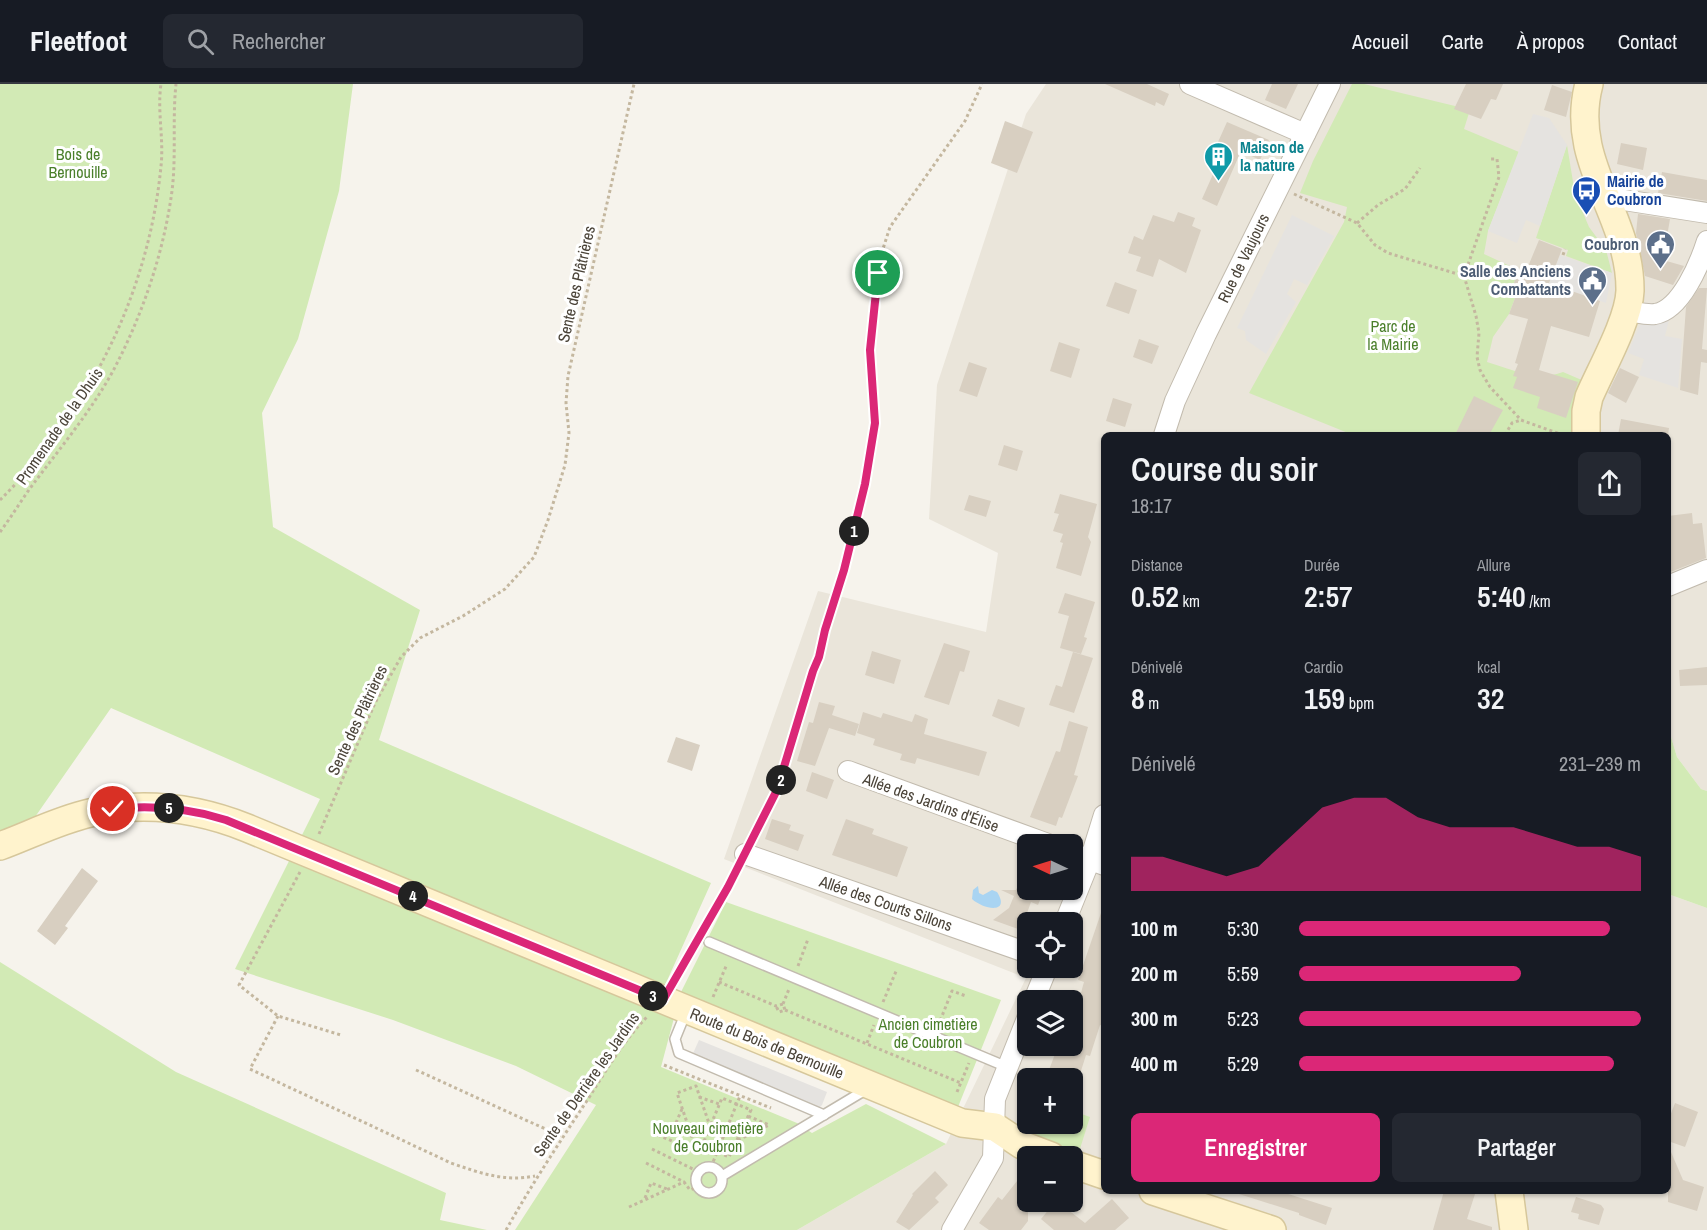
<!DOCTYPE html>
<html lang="fr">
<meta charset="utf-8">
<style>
:root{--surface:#171b24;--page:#242831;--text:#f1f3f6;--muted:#9ea1a6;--line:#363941;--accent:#db2777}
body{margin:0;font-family:"Archivo Narrow",sans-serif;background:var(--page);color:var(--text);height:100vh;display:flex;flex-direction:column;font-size:22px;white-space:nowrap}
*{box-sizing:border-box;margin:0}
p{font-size:20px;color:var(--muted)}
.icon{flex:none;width:33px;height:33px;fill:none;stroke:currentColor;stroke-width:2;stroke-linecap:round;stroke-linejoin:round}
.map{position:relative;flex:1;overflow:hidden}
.panel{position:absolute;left:1101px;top:348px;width:570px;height:762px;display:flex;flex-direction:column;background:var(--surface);border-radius:9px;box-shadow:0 2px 4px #0004}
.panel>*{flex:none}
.needle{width:39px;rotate:274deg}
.buttons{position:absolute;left:1017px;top:750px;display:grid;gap:12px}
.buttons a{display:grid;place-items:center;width:66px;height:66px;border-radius:9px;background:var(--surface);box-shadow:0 2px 4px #0004;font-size:30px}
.pin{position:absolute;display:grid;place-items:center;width:51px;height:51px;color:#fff;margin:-26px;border:3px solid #fff;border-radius:50%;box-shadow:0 2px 6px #0007}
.km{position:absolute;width:30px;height:30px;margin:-15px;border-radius:50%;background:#222;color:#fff;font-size:16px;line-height:30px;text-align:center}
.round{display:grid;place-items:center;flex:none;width:63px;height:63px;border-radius:9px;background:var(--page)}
.head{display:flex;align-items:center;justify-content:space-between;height:102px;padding:0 30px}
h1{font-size:33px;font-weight:600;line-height:45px}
.figures{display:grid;grid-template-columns:repeat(3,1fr);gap:9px;height:102px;padding:6px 30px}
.figures div{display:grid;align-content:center}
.figures b{font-size:30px;font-weight:600}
.figures small{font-size:16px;font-weight:400}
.figures p{font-size:16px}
.chart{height:168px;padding:12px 30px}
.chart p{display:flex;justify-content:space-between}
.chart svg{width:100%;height:108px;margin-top:6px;fill:var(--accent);opacity:.7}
.action{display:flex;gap:12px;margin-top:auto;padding:12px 30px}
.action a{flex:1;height:69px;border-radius:9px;background:var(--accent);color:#fff;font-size:24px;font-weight:600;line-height:69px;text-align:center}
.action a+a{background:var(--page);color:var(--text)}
ul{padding:0 30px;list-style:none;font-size:20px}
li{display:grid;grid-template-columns:96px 72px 1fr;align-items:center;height:45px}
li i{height:15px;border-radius:8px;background:var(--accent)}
header{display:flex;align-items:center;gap:36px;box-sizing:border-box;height:84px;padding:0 30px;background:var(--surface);border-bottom:2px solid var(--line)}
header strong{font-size:28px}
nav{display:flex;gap:33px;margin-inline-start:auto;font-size:21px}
.search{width:420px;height:54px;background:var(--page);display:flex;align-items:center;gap:15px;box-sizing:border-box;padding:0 21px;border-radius:9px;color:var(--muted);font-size:22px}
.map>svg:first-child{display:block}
.residential{fill:#eae5da;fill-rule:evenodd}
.green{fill:#d2eab5}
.parking{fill:#e5e3e0}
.water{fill:#a9d4f2}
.building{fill:#d8cfc1}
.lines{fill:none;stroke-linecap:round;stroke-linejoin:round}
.lane-casing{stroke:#c2bbae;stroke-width:12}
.street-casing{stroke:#c2bbae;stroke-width:22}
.secondary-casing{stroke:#d6c79b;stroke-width:30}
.path{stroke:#c4b79f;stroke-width:3;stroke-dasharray:3 3;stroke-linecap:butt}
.lane{stroke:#fff;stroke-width:9}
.street{stroke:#fff;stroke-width:20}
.secondary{stroke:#fff3cd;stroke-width:27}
.route-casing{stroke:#fff;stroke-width:12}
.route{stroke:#db2777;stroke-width:8}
.labels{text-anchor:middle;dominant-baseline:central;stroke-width:6;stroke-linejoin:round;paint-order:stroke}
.culture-label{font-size:16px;font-weight:bold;fill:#0d838f;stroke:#fff;text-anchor:start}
.park-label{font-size:16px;fill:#4a7f2a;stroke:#fff}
.transit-label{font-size:16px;font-weight:bold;fill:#164399;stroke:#fff;text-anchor:start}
.service-label{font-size:16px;font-weight:bold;fill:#4e5e75;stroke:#fff;text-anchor:end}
.street-label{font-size:16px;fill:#4b4439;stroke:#fff}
</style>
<header>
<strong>Fleetfoot</strong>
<div class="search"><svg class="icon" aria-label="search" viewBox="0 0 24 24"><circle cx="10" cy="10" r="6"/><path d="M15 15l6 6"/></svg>Rechercher</div>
<nav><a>Accueil</a><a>Carte</a><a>À propos</a><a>Contact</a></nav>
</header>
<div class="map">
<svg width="1707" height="1146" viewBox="0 0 1707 1146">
<rect width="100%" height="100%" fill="#f6f3ec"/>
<path class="residential" d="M1046,0H1707V707L1701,705L1677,673L1668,643V351H1104V1107H1668V810L1707,824V1146H797L946,1060L1026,894L724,775L818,507L986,548L998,469L929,435L937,301L1026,30ZM1028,760H1072V806H1028ZM1028,838H1072V884H1028ZM1028,916H1072V962H1028ZM1028,994H1072V1040H1028ZM1028,1072H1072V1118H1028Z"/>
<g class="green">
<polygon points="0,0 353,0 339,107 298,255 262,329 273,443 420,526 379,656 711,799 666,899 648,921 674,934 661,983 797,1039 812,1049 866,1020 946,1060 797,1146 515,1146 596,1021 516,982 393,936 235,885 320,715 111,624 35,733 0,747"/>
<path d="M1352,0H1364L1455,22L1469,29L1464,45L1519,68L1488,147L1484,170L1512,183L1511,188L1517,191L1514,199L1520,201L1509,230L1493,253L1487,278C1514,286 1536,298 1563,288L1584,297L1576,351H1353L1249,309L1344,138L1347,123L1300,109L1313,77Z"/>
<polygon points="1567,61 1575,110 1589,143 1606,166 1612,189 1566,172 1568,166 1536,154"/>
<polygon points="1668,643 1677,673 1701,705 1707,707 1707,824 1668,810"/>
<polygon points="726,818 1001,916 958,1023 681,908"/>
<polygon points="0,878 176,988 446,1109 440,1136 487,1146 0,1146"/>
<path d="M1022,1011L1027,1012L1028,1040H1072L1073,1027L1090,1033L1078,1071C1046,1060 1016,1051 1022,1011Z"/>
</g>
<g class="parking">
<polygon points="1533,30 1549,34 1567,61 1540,142 1526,136 1517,159 1488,147"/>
<polygon points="1292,131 1334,152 1307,201 1294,195 1287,210 1296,218 1266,270 1246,256 1245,247 1237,244"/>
<polygon points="1560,171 1612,189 1606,219 1573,208 1545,209"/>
<polygon points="1670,232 1665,252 1682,255 1678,304 1639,291 1644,275 1628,269 1640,241"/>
<polygon points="699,956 827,1008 822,1021 815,1028 691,974"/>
</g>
<path class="water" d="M978,802L979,809L983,811L992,806L997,808C1011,830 984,826 972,815L973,806Z"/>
<g class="building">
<polygon points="1105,0 1147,0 1169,10 1164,22 1156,18 1155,22"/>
<polygon points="1272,0 1298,0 1286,25 1265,16"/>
<polygon points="1466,0 1503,0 1496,16 1491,15 1481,35 1454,25"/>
<polygon points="1552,1 1572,8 1566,33 1544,26"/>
<polygon points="1005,37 1033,48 1017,89 991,79"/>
<polygon points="1227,38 1269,56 1260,76 1241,67 1217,122 1202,115 1226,61 1218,58"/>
<polygon points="1621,59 1647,64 1643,86 1617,80"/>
<polygon points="1662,88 1707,96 1707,117 1658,109"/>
<polygon points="1178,128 1195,134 1192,142 1201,146 1186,189 1159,175 1153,193 1136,187 1141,173 1128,169 1134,152 1143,156 1153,131 1174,138"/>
<polygon points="1638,130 1670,135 1663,176 1684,182 1673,201 1645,192 1636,149"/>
<polygon points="1539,156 1562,165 1549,199 1600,217 1589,253 1551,242 1539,286 1578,298 1566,334 1537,324 1540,313 1513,304 1517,293 1513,292 1518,280 1515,279 1528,235 1509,230 1520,201 1514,199 1520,182 1527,185"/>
<polygon points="1115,198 1137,206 1129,230 1106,222"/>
<polygon points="1699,204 1707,204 1702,265 1707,266 1707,279 1701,278 1698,311 1680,306 1686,223"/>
<polygon points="1139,255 1159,262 1152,280 1133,273"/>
<polygon points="1059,258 1080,265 1071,294 1050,287"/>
<polygon points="969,278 987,284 977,313 959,307"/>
<polygon points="1620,284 1639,293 1626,319 1608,309"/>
<polygon points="1474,312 1503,326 1489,351 1455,351"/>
<polygon points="1113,314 1132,320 1125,343 1106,337"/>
<polygon points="1621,335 1669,344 1668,351 1618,351"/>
<polygon points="1004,361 1023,367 1017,387 998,381"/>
<polygon points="1060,410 1097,420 1088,453 1091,458 1081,492 1056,484 1063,459 1060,458 1063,450 1053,447 1059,430 1054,429"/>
<polygon points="969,411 991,417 986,433 964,426"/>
<polygon points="1692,429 1693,440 1702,439 1706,474 1668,489 1668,432"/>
<polygon points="1065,509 1095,518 1084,553 1087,554 1081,570 1060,564 1069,532 1058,529"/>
<polygon points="944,559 970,567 964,588 960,587 949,621 924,613"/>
<polygon points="872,567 901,576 894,600 865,591"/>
<polygon points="1073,568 1093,574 1074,629 1049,621 1056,601 1062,603"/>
<polygon points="1707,583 1707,601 1680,602 1679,586"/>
<polygon points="998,615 1025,624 1019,643 992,632"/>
<polygon points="819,618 835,622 832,631 859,640 855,652 829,644 815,682 797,677 809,638 813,639"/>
<polygon points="863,628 881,634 883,629 912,638 915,630 928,635 924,650 987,668 979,692 917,674 915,680 900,676 902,670 873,661 875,655 857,649"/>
<polygon points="1069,637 1088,643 1074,691 1078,692 1062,734 1059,733 1056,742 1030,733 1056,667 1060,668"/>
<polygon points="676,653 700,661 692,687 667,678"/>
<polygon points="812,688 834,696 827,715 806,707"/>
<polygon points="772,735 791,741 789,746 804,751 798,767 765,755"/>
<polygon points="846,735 874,745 872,750 908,763 897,793 832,771"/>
<polygon points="1028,780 1028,806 1044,806 1038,821 1031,818 1021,846 993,836 1009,824 1014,812 1001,806 1016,806"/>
<polygon points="82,784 98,797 65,842 68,844 55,861 37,847"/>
<polygon points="1102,826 1104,826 1104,942 1100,941 1090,972 1086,971 1080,990 1068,986 1065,994 1046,994 1058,962 1072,962 1072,941 1084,898 1078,896"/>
<polygon points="1675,1019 1698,1028 1685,1063 1668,1057 1668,1037"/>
<polygon points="1668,1061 1683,1096 1704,1103 1697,1127 1668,1118"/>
<polygon points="1028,1083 1028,1137 1021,1146 989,1146 979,1139 998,1113 1002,1116"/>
<polygon points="935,1087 948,1101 935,1114 939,1118 909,1146 896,1138 913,1111 912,1110"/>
<polygon points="1240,1107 1279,1107 1332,1124 1326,1141 1299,1131 1299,1129 1239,1110"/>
<polygon points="1444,1107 1463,1107 1475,1110 1467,1135 1492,1143 1492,1146 1433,1146"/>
<polygon points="1576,1113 1601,1121 1604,1125 1599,1141 1578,1135 1579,1130 1571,1128"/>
<polygon points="1112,1115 1129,1134 1115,1146 1054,1146 1041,1135 1055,1118 1058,1118 1085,1139"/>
</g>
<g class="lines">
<defs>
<g id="lane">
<polyline points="709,858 1007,983"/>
<polyline points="686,928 675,955 679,969 824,1031"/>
<circle cx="709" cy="1096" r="13"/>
<polyline points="722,1092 867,1005"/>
</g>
<g id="street">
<polyline points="1190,0 1305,50"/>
<polyline points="1605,113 1707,129"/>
<path d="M1627,227C1636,228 1645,231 1655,230C1681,226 1700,179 1707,157"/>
<polyline points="1164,351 1175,317 1206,250 1330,0"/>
<polyline points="1668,502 1707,486"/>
<polyline points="848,687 1048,760"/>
<polyline points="1072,769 1104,781"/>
<polyline points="745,770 1028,869"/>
<polyline points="1065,838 1090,776 1104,731"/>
<polyline points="1034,916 1047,884"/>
<polyline points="952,1146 993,1074 995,1015 1028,932"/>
</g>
<g id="secondary">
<path d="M1586,351V327L1589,313C1601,285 1629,236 1630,207C1631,131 1568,79 1589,0"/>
<path d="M0,762C30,751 59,736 90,729C144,717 197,724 247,744L962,1039L995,1043L1022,1061L1051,1072"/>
<polyline points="1072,1080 1104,1091"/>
<polyline points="1153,1107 1272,1146"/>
<polyline points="1509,1107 1514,1146"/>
</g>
</defs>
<use href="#lane" class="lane-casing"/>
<use href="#street" class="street-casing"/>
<use href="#secondary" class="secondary-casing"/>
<g class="path">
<polyline points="1294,110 1357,139 1375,161 1388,169 1464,192 1476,232 1479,249 1477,273 1480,286 1490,303 1521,336 1563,351"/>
<polyline points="1357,139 1378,121 1405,105 1420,84"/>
<polyline points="1563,171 1565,165"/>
<polyline points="1464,192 1499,93 1497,75 1490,75"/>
<polyline points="1505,351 1512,339 1521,336"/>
<path d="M0,416C90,327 149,208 161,82C164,55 157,27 161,0"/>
<path d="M0,448C12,432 22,415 34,399C61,363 91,327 113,287C141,234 162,174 171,114C177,76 172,38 176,0"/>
<polyline points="319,750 375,619 401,573 420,554 463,532 505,505 534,473 548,436 565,381 569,349 566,319 568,292 634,0"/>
<polyline points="752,755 777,706 787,679 844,486 865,400 875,339 870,266 872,235 882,168 890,143 965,37 982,0"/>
<polyline points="300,788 239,901 278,932 341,951"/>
<polyline points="702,847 737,785"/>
<polyline points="798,882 808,855"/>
<polyline points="675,897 696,858"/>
<polyline points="719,898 776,922 783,920 785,926 779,928 776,922"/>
<polyline points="713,913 727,880"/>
<polyline points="883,918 897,885"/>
<polyline points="783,920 789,905"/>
<polyline points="785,926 961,999"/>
<path d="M278,932L250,985L451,1079C480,1089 504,1098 535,1092"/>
<polyline points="938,942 952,907 966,912"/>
<polyline points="867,959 874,941"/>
<polyline points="664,981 771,1024"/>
<polyline points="416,986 563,1053"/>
<polyline points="957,1008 969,979"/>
<polyline points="699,1013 719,1020"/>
<polyline points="682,1025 675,1041 690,1047"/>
<polyline points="658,1051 693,1066 702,1062 729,1073 751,1026 722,1014 702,1062"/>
<polyline points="738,1056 769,1041 748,1032"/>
<polyline points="652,1065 699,1088"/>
<polyline points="696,1065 677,1009 696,1002 710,1042"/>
<polyline points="646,1079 684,1098"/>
<polyline points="711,1083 740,1012"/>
<polyline points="645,1114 651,1099 667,1105"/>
<polyline points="629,1123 684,1098 690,1106 698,1103"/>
<path d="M506,1146C532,1100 561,1056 590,1012C607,985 624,956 647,933"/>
</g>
<use href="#lane" class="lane"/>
<use href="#street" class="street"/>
<use href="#secondary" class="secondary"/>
</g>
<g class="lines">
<defs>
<path id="route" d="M113,725C152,721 189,724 226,736L663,916L728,803L777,706L813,587L819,573L825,546L844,486L865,400L875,339L870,266L878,189"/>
</defs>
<use href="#route" class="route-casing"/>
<use href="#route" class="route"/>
</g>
<defs>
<symbol id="building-pin" viewBox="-11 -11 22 30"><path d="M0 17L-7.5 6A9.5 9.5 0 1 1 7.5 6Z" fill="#0f9aa8" stroke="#fff"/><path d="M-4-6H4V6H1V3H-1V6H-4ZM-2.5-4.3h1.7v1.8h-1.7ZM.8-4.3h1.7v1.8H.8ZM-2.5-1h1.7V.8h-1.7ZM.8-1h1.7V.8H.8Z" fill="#fff"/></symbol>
<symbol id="bus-pin" viewBox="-11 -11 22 30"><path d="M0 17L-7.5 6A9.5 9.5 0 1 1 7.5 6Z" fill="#1a4fb4" stroke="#fff"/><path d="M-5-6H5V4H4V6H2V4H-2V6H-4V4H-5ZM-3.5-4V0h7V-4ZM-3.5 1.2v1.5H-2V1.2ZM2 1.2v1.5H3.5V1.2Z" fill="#fff"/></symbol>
<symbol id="civic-pin" viewBox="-11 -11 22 30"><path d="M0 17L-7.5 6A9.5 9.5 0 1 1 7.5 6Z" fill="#5c6f8a" stroke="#fff"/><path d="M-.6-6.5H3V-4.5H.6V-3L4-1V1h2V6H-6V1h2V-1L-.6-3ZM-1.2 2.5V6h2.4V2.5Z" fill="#fff"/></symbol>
</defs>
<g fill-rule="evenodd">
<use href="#building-pin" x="1202" y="56" width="33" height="45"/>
<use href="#bus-pin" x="1570" y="90" width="33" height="45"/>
<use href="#civic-pin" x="1644" y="144" width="33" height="45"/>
<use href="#civic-pin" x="1576" y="180" width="33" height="45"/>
</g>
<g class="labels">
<g class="culture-label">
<text x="1240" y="63">Maison de<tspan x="1240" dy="18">la nature</tspan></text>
</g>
<g class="park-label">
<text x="78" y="70">Bois de<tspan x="78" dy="18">Bernouille</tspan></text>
<text x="1393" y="242">Parc de<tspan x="1393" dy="18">la Mairie</tspan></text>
<text x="928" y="940">Ancien cimetière<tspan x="928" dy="18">de Coubron</tspan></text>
<text x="708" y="1044">Nouveau cimetière<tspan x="708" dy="18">de Coubron</tspan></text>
</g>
<g class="transit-label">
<text x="1607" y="97">Mairie de<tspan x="1607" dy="18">Coubron</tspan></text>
</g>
<g class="service-label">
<text x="1639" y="160">Coubron</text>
<text x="1571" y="187">Salle des Anciens<tspan x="1571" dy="18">Combattants</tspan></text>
</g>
<g class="street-label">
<text transform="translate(1243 174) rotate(-64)">Rue de Vaujours</text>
<text transform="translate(576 200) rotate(-77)">Sente des Plâtrières</text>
<text transform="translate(59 342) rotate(-55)">Promenade de la Dhuis</text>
<text transform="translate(357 636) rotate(-65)">Sente des Plâtrières</text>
<text transform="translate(931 718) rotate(20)">Allée des Jardins d'Élise</text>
<text transform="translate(886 819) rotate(19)">Allée des Courts Sillons</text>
<text transform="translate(767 959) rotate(22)">Route du Bois de Bernouille</text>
<text transform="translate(586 1000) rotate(-55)">Sente de Derrière les Jardins</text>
</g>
</g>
</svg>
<div class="buttons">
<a><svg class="needle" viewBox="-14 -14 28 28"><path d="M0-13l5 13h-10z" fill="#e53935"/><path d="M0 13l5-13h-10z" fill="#9ea1a6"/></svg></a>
<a><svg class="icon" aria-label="locate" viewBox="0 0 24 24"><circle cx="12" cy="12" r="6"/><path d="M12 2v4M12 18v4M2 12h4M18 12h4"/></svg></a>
<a><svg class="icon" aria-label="layers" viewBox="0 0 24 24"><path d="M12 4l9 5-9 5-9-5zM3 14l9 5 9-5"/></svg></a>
<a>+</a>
<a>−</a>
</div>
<div class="pin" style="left:878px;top:189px;background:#1e9e55"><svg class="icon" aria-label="arrive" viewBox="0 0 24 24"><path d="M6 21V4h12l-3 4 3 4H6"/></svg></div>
<div class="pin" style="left:113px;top:725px;background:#d93025"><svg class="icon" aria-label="check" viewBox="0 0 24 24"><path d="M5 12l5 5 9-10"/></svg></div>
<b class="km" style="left:854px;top:447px">1</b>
<b class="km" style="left:781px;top:696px">2</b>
<b class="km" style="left:653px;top:912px">3</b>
<b class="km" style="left:413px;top:812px">4</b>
<b class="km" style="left:169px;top:724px">5</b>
<section class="panel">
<div class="head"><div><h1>Course du soir</h1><p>18:17</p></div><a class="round"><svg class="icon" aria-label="share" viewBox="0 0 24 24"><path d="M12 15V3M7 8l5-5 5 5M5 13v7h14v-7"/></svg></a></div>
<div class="figures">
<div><p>Distance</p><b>0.52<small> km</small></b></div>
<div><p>Durée</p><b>2:57</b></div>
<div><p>Allure</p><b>5:40<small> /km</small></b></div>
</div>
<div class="figures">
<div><p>Dénivelé</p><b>8<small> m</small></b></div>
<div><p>Cardio</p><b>159<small> bpm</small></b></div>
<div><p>kcal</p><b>32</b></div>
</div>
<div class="chart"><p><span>Dénivelé</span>231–239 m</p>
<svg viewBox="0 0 160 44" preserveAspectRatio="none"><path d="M0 44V30L10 30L20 34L30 38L40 34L50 22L60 10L70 6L80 6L90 14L100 18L110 18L120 18L130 22L140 26L150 26L160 30V44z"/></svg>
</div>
<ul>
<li><b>100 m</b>5:30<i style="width:91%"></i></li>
<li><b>200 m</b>5:59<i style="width:65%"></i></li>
<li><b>300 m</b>5:23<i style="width:100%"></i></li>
<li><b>400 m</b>5:29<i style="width:92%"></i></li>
</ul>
<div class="action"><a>Enregistrer</a><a>Partager</a></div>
</section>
</div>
